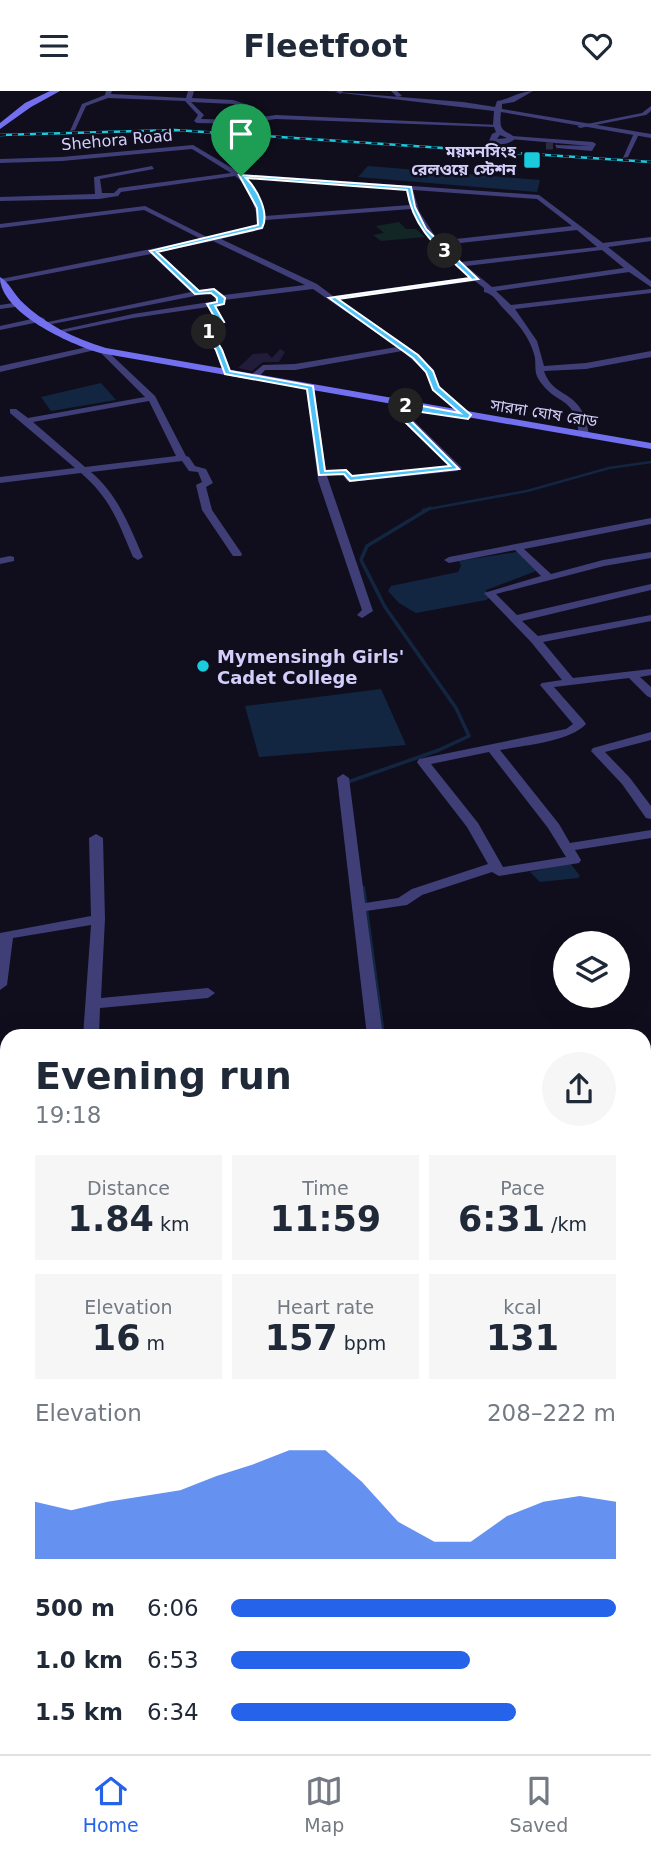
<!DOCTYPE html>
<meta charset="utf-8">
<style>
:root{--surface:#fff;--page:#f6f6f7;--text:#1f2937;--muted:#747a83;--line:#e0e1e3;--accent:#2563eb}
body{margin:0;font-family:"DejaVu Sans","Noto Sans Bengali",sans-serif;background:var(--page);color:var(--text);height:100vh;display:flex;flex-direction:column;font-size:26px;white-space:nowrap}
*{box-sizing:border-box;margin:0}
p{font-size:23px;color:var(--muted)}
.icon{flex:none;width:38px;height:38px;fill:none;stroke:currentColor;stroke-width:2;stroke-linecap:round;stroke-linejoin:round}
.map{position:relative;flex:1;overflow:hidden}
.panel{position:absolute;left:0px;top:938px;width:651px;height:726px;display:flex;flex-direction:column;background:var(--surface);border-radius:21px 21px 0 0;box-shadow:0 7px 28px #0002}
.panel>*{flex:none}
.controls{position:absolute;left:553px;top:840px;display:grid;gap:14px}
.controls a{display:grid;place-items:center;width:77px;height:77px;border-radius:50%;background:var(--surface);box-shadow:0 7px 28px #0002;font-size:35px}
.pin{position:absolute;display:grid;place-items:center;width:60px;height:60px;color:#fff;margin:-72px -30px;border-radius:50% 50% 50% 0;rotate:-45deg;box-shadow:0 0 7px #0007}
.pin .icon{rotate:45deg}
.km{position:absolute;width:35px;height:35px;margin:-18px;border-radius:50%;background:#222;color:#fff;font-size:19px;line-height:35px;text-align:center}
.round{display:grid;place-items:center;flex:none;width:74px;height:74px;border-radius:37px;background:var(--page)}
.overview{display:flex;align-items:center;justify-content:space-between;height:119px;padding:0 35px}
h1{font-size:38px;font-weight:600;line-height:52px}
.stats{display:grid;grid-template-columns:repeat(3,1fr);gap:10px;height:119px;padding:7px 35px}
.stats div{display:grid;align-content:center;border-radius:0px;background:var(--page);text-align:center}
.stats b{font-size:35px;font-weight:600}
.stats small{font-size:19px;font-weight:400}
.stats p{font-size:19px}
.chart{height:196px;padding:14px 35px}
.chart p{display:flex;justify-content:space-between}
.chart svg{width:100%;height:126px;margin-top:7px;fill:var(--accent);opacity:.7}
ul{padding:0 35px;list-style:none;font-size:23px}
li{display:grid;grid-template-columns:112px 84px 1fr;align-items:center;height:52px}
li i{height:18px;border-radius:9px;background:var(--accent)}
header{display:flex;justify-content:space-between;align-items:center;height:91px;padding:0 35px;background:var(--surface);font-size:32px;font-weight:600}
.dock{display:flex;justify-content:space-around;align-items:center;height:98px;border-top:2px solid var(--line);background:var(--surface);font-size:19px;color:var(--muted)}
.dock a{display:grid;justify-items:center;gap:4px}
.dock .on{color:var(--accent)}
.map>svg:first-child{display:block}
.green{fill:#122625}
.water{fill:#132641}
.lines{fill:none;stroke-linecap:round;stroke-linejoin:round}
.stream-far3{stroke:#132641;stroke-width:2.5}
.stream-far2{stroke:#132641;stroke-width:3.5}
.stream-far1{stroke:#132641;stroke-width:4.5}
.stream{stroke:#132641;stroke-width:6}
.building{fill:#221c3b}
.minor-tunnel{stroke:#2d2b3e;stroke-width:7;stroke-dasharray:7 3.5;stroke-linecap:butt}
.minor{fill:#3f3e77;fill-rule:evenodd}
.tertiary{fill:#3f3e77;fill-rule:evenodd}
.secondary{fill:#7270ef;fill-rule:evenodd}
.rail-casing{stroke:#19cbdc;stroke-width:2.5}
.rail{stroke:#100e1d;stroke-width:2;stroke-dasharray:6;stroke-linecap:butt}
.route{fill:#4fc3f7;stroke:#fff;stroke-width:2;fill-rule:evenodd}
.poi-dot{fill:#19cbdc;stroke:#100e1d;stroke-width:2.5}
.labels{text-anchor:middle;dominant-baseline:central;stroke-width:5;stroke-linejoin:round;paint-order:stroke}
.far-street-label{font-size:16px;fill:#d3cffa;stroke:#100e1d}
.far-poi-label{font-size:16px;font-weight:bold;fill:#d3cffa;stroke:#100e1d;text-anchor:end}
.poi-label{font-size:18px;font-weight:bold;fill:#d3cffa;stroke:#100e1d;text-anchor:start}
</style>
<header><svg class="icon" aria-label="menu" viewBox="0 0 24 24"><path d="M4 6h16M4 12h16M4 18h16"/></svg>Fleetfoot<svg class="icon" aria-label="heart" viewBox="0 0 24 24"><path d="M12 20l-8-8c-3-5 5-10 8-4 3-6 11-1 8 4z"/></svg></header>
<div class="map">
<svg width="651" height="1663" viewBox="0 0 651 1663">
<rect width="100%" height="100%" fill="#100e1d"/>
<polygon class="green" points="399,131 406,138 416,138 425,146 381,150 373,144 384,142 376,135"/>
<g class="water">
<polygon points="368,75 540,89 537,101 358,86"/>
<polygon points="101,292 116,309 51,320 41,306"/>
<polygon points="517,461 536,480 486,499 489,507 486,509 416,522 399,512 388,500 391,495 458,481 461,475 459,470"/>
<polygon points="381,598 406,654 259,666 245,615"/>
<polygon points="570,772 580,785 578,787 540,791 530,781"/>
<polygon points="161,1657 433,1657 434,1663 162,1663"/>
</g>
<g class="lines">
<polyline class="stream-far3" points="423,419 527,400 609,377 651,371"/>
<polyline class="stream-far2" points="345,692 439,659 469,645 456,617 385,516 361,469 367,455 430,417"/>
<polyline class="stream-far1" points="363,797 383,945"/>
<polyline class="stream" points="452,1657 452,1663"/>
</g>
<polygon class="building" points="280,258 285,261 279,271 263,271 252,280 238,277 253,263 267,262 272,267"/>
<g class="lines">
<polyline class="minor-tunnel" points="546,55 557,55"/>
<g class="minor">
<path d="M106,0H112L111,3L186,7L188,0H194L192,7L233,9L255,16L247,28L276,24L499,34L496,36L276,28L240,33L197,32L194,30L198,24L185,10L108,7L86,15L75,39L70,40L82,13L105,4ZM191,11L233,13L249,18L242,29L201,28L204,24Z"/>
<polygon points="336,0 342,0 343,1 340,3"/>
<polygon points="391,0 397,0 402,5 397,6"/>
<polygon points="651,15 651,20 646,24 580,37 577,35 642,22"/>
<polygon points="634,42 639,43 628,66 623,67"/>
<polygon points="512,45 593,51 596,53 592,60 557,57 555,54 590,55 510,48"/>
<path d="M193,54L242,83L539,104L603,152L651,146V150L608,156L651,190V196L629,181L496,200L511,214L651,198V202L515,218L537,250L544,275L586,272L651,260V266L586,278L544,280C554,310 583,296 589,344L584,347L579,344C575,303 557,316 539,289C533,280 537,272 534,263C528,243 516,231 503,217C498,212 494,203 484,201V197L475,190L339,208L407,255L433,278L440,296L471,323V327L468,328L433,299L426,281L402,260L295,279H265L257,288H251V284L263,274L295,273L397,256L313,198L224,209V214L215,215L225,230L208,235L223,259L231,281L227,284L223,281L215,259L199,234L216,229L208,216L133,227L60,242L56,240L133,223L216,210L214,208L216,206L210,202L47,234L43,232L191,201L151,163L0,192L1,188L201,148L144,119L0,137V133L145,115L209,147L257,135L259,130L247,95L235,85L121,101L118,105L99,108L0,110V106L95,103L94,86L152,75L154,78L100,88L102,102H114L119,97L231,82L192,58L62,70L0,72V68L62,66ZM246,87L406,99L410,114L265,125L253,94ZM413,99L537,108L572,135L438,150L419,120ZM411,118C425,147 446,167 470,186L333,205L317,193L221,148L263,138L266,129ZM577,139L597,156L461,171L442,154ZM213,150L305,194L224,204L212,197L199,199L158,161ZM602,159L624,177L492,196L466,175Z"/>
<polygon points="20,211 23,211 23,215 0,218 0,214"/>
<polygon points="41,226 45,228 44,230 0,239 0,235"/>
<polygon points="92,255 96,257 95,259 0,281 0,275"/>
<path d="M104,257L155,305L186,365L189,366L195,375L206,378L213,392L206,396L212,419L242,463L241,465H233L202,419L196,394L202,391L198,381L189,380L182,370L91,381C118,404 129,434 143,466L138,469L133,466C118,431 111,408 81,382L0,392V386L75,377L10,322V318H16L28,327L145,306L101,262L100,260ZM149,310L176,365L85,376L33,331Z"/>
<polygon points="310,294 314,297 326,380 346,378 353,385 449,375 398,325 402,314 406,311 410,314 408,324 462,377 457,380 350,391 347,390 343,384 327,385 373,520 362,527 357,524 362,519 318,389 306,297"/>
<path d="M651,427V433L524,458L551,483L603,469L651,461V467L604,475L496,503L517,524L651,493V499L522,530L538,545L651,524V530L543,551L573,587L651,578V584L640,586L651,596V607L647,605L629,587L554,596L584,630L586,633C569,651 525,654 500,659L559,733L570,752L651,739V747L575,759L581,769L579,772L499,785L492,781L422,804L407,814L366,820L383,945H367L337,687L343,683L349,687L365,812L398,807L412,798L488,773L467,736L419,674L417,671L419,668L566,638L573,633L540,594L542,592L562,589L531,551L484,502L541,485L515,459L449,472L444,469L449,466ZM489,661L548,737L566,766L503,776L478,732L431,673Z"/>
<polygon points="10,465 14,466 14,470 0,473 0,467"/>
<polygon points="651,641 651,649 605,661 630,687 651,715 651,728 646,727 622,693 591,660 593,657"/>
<polygon points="96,743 103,747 105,828 101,907 208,897 215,902 208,907 100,917 99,945 83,945 91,834 13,847 7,894 0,899 0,842 91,825 89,747"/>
<polygon points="651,1042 651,1054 644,1055 644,1043"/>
<polygon points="651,1127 651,1140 644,1142 644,1129"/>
<polygon points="7,1176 7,1190 0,1192 0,1178"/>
<polygon points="644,1271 651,1275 651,1302 644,1299"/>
<polygon points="651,1473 651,1491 644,1492 644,1474"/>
<polygon points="7,1485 7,1503 0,1505 0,1487"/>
<polygon points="651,1638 651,1660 644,1661 636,1658 644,1657 644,1639"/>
<polygon points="135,1657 157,1657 158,1663 136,1663"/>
<polygon points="584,1657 627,1657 625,1663 582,1663"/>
</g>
<path class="tertiary" d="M325,0L463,11L495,16L497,10C509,8 521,0 533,0L514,11L502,13V18L651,43V47L501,21C499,41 502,37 516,47C509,54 498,55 489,50L492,43L496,41L493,34L494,20ZM500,44L507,47L497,48Z"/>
<g class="secondary">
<polygon points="50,0 60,0 31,16 0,38 0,32 25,12"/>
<path d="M0,186C9,191 14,203 22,211C45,233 75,248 106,257L651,352V358L100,262C70,253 0,222 0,186Z"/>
</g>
<defs>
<polyline id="rail" points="0,44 175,39 651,71"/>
</defs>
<use href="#rail" class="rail-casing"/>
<use href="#rail" class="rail"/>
</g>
<path class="route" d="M239,84L411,96L415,116L426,138L478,188L338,208L418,264L433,280L439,296L471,324L468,328L408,319L406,325L459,378L350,390L344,383L319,384L307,298L225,283L216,259L200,234L216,229L207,213L217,211V207L211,202L195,203L150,160L258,134L257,117ZM246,87L407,99C414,141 441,159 470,187L329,207L413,267L426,281L433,299L460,322L406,312L399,325L450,375L352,385L346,379L325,380L313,295L230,280L222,259L208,235L224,231L215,215L224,213L225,207L214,198L199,200L157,161L262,137C270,122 257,98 246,87Z"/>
<g class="poi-dot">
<rect x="523" y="60" width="18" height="18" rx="3.5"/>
<circle cx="203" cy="575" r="7"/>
</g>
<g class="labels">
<g class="far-street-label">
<text transform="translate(117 49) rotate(-5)">Shehora Road</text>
<text transform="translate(544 322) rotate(9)">সারদা ঘোষ রোড</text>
</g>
<g class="far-poi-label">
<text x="516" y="60">ময়মনসিংহ<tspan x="516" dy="18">রেলওয়ে স্টেশন</tspan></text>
</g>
<g class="poi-label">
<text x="217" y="565">Mymensingh Girls'<tspan x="217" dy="21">Cadet College</tspan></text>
</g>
</g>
</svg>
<div class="controls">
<a><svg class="icon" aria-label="layers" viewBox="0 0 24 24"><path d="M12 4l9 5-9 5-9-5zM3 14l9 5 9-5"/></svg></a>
</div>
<div class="pin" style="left:241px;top:85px;background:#1e9e55"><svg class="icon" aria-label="arrive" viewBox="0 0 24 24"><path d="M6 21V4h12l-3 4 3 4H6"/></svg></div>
<b class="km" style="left:209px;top:241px">1</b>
<b class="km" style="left:406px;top:315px">2</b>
<b class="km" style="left:445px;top:160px">3</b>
<section class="panel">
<div class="overview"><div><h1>Evening run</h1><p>19:18</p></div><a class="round"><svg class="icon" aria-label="share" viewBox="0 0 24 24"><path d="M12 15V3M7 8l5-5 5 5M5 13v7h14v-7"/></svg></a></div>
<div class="stats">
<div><p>Distance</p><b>1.84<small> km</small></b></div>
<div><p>Time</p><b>11:59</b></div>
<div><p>Pace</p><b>6:31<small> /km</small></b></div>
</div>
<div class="stats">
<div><p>Elevation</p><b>16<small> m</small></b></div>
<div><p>Heart rate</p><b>157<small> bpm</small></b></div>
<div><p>kcal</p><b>131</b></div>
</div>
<div class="chart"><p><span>Elevation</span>208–222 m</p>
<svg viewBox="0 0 160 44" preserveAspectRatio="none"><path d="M0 44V24L10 27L20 24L30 22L40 20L50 15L60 11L70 6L80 6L90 17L100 31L110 38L120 38L130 29L140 24L150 22L160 24V44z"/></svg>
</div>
<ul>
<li><b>500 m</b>6:06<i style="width:100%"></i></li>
<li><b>1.0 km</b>6:53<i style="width:62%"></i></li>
<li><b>1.5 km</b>6:34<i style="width:74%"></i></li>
</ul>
</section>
</div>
<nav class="dock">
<a class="on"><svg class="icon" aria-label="home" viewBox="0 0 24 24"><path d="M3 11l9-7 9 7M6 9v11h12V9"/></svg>Home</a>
<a><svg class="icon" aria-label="map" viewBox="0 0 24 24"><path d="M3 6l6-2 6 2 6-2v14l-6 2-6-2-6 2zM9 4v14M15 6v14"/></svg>Map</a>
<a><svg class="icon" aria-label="saved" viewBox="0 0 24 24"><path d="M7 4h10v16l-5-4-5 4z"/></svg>Saved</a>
</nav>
